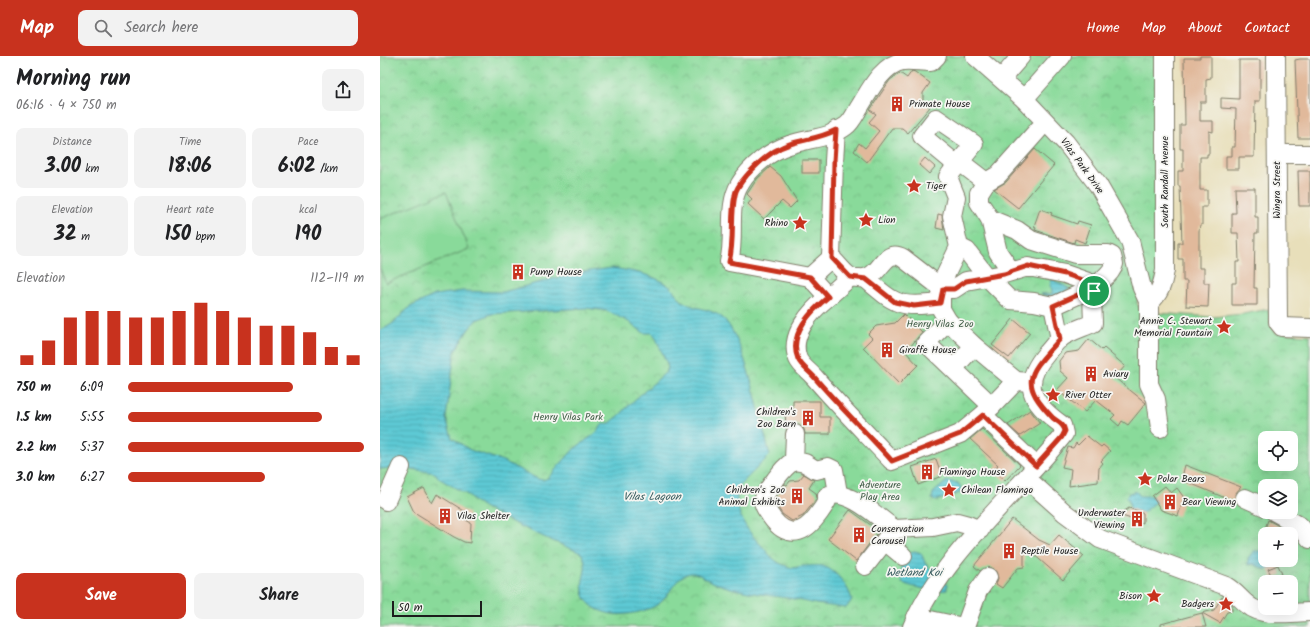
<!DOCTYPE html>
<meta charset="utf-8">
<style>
:root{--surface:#fff;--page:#f2f2f2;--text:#202124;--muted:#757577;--accent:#c8321e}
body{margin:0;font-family:Kalam,sans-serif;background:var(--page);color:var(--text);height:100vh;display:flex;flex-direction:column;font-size:15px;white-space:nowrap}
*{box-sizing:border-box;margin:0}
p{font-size:13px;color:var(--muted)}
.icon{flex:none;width:22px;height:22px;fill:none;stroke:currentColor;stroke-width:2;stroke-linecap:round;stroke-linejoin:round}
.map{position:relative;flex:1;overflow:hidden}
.drawer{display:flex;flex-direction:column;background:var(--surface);width:380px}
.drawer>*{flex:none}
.fabs{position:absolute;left:878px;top:375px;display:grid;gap:8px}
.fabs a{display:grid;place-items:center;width:40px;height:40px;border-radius:8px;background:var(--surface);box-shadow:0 4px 16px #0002;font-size:20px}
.scale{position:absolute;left:12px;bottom:10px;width:90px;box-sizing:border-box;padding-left:4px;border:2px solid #1c1c1c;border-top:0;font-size:11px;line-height:14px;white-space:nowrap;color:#1c1c1c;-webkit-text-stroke:3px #f6f6f2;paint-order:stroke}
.pin{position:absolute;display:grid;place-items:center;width:34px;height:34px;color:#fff;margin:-17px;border:2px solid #fff;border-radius:50%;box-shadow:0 1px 4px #0007}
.round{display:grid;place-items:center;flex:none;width:42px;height:42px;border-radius:8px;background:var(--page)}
.summary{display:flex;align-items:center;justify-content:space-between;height:68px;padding:0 16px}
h1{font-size:22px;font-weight:800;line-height:30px}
.stats{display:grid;grid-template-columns:repeat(3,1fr);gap:6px;height:68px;padding:4px 16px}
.stats div{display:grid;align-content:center;border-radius:8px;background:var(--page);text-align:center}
.stats b{font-size:20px;font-weight:800}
.stats small{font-size:11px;font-weight:400}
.stats p{font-size:11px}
.chart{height:112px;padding:8px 16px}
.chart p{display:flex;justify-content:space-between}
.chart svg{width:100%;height:72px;margin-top:4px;stroke:var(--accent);stroke-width:6}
.cta{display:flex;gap:8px;margin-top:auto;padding:8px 16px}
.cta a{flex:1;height:46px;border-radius:8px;background:var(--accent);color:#fff;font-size:16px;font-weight:800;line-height:46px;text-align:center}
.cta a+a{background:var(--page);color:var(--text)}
ul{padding:0 16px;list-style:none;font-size:13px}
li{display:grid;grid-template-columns:64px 48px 1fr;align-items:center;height:30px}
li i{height:10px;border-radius:5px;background:var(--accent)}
header{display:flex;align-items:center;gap:24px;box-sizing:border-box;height:56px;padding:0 20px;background:var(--accent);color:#fff}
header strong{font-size:19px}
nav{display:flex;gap:22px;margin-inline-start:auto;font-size:14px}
.search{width:280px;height:36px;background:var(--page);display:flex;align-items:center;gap:10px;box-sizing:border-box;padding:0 14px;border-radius:8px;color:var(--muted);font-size:15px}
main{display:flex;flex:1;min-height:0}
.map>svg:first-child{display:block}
.park{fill:url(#park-crowns);stroke:#527b5b;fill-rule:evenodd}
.pitch{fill:#89da9a;stroke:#527b5b}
.water{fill:url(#water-rules);stroke:#3c7278;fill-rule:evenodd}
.building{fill:#e1b99b}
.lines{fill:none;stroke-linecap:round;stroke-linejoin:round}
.minor-casing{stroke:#827e6b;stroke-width:20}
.minor{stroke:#fff;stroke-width:18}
.route-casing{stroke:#fff;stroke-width:8}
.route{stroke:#c8321e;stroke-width:5}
.labels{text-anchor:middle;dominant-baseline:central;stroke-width:3.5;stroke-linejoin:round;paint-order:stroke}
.poi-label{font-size:10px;fill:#1c1c1c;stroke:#f6f6f2;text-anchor:start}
.street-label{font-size:10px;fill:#1c1c1c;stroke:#f6f6f2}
.park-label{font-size:10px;fill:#425e48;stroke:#f6f6f2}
.water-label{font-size:11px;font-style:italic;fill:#33595c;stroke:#f6f6f2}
</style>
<header>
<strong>Map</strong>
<div class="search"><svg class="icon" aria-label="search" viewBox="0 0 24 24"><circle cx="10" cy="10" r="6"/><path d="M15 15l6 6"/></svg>Search here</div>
<nav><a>Home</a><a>Map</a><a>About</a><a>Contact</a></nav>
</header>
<main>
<section class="drawer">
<div class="summary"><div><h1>Morning run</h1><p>06:16 · 4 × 750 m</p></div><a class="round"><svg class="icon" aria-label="share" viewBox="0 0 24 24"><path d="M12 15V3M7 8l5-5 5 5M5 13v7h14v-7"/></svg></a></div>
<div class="stats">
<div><p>Distance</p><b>3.00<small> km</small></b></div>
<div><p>Time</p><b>18:06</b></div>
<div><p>Pace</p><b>6:02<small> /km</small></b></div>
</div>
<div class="stats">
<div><p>Elevation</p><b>32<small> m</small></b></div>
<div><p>Heart rate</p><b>150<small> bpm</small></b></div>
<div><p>kcal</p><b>190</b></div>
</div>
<div class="chart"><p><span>Elevation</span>112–119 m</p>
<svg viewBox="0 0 160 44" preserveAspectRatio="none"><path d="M5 44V38M15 44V29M25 44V15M35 44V11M45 44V11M55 44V15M65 44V15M75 44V11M85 44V6M95 44V11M105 44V15M115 44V20M125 44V20M135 44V24M145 44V33M155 44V38"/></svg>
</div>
<ul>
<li><b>750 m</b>6:09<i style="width:70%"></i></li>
<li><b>1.5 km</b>5:55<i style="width:82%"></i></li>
<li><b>2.2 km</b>5:37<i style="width:100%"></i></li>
<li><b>3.0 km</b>6:27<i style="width:58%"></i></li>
</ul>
<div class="cta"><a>Save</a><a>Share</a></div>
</section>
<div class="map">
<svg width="930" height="571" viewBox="0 0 930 571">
<defs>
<pattern id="park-crowns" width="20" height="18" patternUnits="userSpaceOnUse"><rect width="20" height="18" fill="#89da9a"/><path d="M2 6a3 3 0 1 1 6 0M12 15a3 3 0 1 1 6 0" fill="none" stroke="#76ba84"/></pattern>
<pattern id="water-rules" width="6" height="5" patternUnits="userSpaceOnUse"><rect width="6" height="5" fill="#5dc9d4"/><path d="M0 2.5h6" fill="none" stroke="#50acb5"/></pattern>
</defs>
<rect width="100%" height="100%" fill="#f6f6f2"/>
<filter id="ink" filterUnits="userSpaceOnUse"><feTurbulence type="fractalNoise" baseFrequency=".025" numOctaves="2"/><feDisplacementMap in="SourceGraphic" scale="8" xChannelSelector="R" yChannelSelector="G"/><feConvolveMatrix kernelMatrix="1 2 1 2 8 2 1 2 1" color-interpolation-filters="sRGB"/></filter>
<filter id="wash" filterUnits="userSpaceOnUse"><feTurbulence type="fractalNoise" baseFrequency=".012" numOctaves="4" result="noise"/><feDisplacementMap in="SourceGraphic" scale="16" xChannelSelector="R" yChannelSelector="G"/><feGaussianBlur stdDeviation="0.9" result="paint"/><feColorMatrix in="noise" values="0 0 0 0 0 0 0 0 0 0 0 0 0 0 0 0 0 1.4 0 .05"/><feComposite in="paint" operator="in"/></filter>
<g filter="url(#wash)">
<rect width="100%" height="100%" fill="#e8dfba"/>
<path class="park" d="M0,0H778L779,214L775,228L758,239L757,248L763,256L833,261L863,258L889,253L890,269L896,277L930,279V571H0ZM885,382H911V408H885ZM885,430H911V456H885ZM885,478H911V504H885ZM885,526H911V552H885Z"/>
<polygon class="pitch" points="66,136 89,193 6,227 0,212 0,163"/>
<g class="water">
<path d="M232,212C251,215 273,218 289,230C294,234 297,240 301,244C312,254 333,251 345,264C367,290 380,364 390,399L358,431C353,454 366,474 381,489C391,500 393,506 409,511C414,513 419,510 424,510C430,510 437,509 443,510C456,514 469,531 472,544L466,552L436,548L409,542C384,539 354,535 330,525C323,522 318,516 310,517C295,520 291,538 281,546C273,553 257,557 247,558C231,561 205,553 203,535C200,520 211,512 201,497C163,481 126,465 92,444L91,441L60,423L55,417L21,411L0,413V275L12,268L30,251L55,239L82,235L123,236L195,217ZM206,252L227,255L249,266L264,277H272L275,280L287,308L288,312L285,317L250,348L240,359L230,367L223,368L216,377L194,393L168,422L163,424L158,423L123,405L90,394L72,382L66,362L75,295L88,274L96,264L112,258Z"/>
<polygon points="672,223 690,233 672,242 661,238 672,238 672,234 670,229"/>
<polygon points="567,425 578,427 581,431 580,437 555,445 552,443 553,437"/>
<polygon points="756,435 760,440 772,440 776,446 763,457 750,453 749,444 746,442 749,437"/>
<path d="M535,495L541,497L546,509L567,529V534C558,536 530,531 522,527L521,506L530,496Z"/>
<polygon points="874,495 881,495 885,499 885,504 888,507 894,504 898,505 899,509 886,514 873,508 868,509 868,502"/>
</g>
<g id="blocks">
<g class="building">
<polygon points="820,0 831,0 831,22 826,23 826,46 820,46 820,65 833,65 833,76 829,75 829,98 827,98 827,101 820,101 820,134 827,134 827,151 822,151 822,169 820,169 819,175 819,212 824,212 824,227 829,227 828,251 806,250 807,225 803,225 803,203 798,203 798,187 802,187 800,130 798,130 798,115 803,115 803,93 800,93 800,69 805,69 804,2 820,2"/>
<polygon points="920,3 930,3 930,82 918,82 915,4"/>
<polygon points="859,4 880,4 880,45 875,45 874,101 859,101 859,113 846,113 846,100 852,100 852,91 855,91 856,53 841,52 841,42 859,43"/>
<polygon points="532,15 535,16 550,27 543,37 543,46 550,51 528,77 522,72 512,72 487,106 474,95 479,87 485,92 499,75 489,66 496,58 490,54 510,24 520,17 527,22"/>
<polygon points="655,93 674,109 638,152 614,133 626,126"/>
<polygon points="545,102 555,111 549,118 539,109"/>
<rect x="422" y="104" width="17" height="13"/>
<polygon points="390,111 401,120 417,145 410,152 402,145 384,163 368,148 372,143 367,138 377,123"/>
<polygon points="918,115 930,115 930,150 919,150"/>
<polygon points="855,132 875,132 875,161 878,161 878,177 875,177 874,232 877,232 877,249 852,249 852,227 856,227 856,206 859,206 858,177 852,177 852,157 856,157"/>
<polygon points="660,153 672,157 671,159 697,168 698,165 711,169 705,187 695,183 694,187 655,174 656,171 654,170"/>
<polygon points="558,158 562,159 564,174 556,172"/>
<polygon points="524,258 542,276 526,296 538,309 519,328 483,291 492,282 488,278 496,270 515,267"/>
<polygon points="633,263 650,277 629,302 612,289"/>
<polygon points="709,283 722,294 724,292 745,310 735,322 766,347 748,369 742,365 739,370 731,363 735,359 716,344 705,356 677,334 688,322 680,315 679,305 685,297 699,295"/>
<polygon points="413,345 440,345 440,361 450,361 450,378 425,378 424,373 416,368 406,372 405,354 413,354"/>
<polygon points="650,354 660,367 640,380 628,369"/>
<polygon points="602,373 640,409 625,425 613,414 618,409 590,383"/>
<polygon points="707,380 721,391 723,389 730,395 721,405 723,407 719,412 718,426 689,430 691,413 682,411 688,391 693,392 696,387 698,389"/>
<polygon points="556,403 562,420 538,429 532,411"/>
<polygon points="805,409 861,431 855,438 855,446 807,426 803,417"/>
<polygon points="424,418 434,424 429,432 436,437 437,442 423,460 412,465 402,458 398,452 396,441 405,428 407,429 410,425 419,424"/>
<polygon points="785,430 791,437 797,432 805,443 803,445 798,460 781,454 772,440"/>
<polygon points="44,432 52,447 57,438 89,458 86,464 91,467 90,487 84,486 74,481 34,456 27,441"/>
<polygon points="749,452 763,457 763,467 739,459"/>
<polygon points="470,454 499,475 476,505 448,483"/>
<polygon points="632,463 659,484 670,489 679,479 704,500 683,524 644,490 644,511 638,512 622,532 616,528 618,522 614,513 609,511 600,515 594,510"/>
<polygon points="888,464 890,465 913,478 883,478"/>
<polygon points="898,509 902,518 893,523 888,513"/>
<polygon points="842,541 852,548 852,555 847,556 840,567 822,557 834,554"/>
<polygon points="822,557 826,571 781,571 781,568"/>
</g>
</g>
</g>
<g filter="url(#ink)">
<use href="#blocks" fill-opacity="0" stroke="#827e6b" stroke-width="1"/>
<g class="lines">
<defs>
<g id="minor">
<polyline points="595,0 644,43 686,87 718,129 750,185 762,232 769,247 769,328 776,343 780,372"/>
<polyline points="896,0 898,266 902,271 930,272"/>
<polyline points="622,22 641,0"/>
<polyline points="644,43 682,0"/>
<polygon points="556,62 594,88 577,109 542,80"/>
<polyline points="897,98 930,98"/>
<polyline points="580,106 606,126 599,137 599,146 610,163 618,196 631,215"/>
<polyline points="606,126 618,119 659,73"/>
<polyline points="451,202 454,105 456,74"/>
<path d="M430,221L349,206C356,181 346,151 360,128C370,111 390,95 409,89C428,82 449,83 466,70C472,66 476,56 480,50C490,34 502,9 523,5C531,4 542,6 551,6L557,0"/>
<path d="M470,221L448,241L430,221L451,202C457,207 463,216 469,220C472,222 476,222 479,222C501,225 502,190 523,202L563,233H574L586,225L624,218L648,211L685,218L708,226L714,235L702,237L673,250L654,246L630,244L607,221L587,195L579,191"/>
<path d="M486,223C516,249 520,252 560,247"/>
<path d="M448,241C432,254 408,279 418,303C421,310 430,316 435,322C460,351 486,377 512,405L580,378L603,359"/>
<path d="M769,247C780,238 783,227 785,214V0"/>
<polyline points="673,250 680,283"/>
<polyline points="568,265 561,253 561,240 564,222 579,191 572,160 576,141 568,121 577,109"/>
<polyline points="594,290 636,325 651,326"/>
<polyline points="573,313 594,290 568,265 546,287 612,350 603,359 656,410"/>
<polyline points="612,350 636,325"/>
<polyline points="414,405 415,378"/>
<path d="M646,422L685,457L720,483L846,530C855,535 860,543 868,549C883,562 911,556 930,556"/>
<path d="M449,439C447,448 442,453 437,460C420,483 402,480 388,456C385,452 382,447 384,442C386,436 391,429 395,424C401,416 406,409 414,405L425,407L436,414L448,411L454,414L458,437"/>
<path d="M447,440C468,432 498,461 514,473L553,471L577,466L588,469L600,474"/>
<polyline points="865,442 885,451"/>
<polyline points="6,445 21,411"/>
<polyline points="895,456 920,470 930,483"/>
<polyline points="505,485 523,500"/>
<polyline points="485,510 514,473"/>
<polyline points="536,561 583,571"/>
<path d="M532,571C563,498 635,440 684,378L682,369C651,347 640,328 667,297C671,293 675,287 679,283C688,276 702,272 713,267C713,258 711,244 714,235C718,224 732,219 734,208L732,200L728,198H695L651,184L637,174L610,163"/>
<polyline points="585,571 598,535 608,521"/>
</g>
</defs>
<use href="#minor" class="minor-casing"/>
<use href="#minor" class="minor"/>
</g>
</g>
<g class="lines" filter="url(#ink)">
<defs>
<path id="route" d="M456,74L454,105L452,202L470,221L486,223L515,246L534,250L560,247L563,233H574L586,225L624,218L648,210L685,218L708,226L714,235L702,237L673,250L680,283C650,317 637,325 673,362C678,366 684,368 685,375L682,381L656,410L603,359L580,378L512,405C487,377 460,351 435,322C430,316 421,310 418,303C408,279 431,255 448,241L430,221L349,206C355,184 350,161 355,139C356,131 363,124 368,118C379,106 393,93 410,88C426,83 441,82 456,74Z"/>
</defs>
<use href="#route" class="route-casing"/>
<use href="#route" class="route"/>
</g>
<defs>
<symbol id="building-bare" viewBox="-9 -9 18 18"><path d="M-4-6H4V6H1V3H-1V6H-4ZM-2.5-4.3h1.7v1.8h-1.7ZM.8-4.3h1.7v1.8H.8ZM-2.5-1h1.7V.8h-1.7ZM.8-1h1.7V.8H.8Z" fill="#c8321e" stroke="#f6f6f2" stroke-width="2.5" paint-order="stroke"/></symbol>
<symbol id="sight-bare" viewBox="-9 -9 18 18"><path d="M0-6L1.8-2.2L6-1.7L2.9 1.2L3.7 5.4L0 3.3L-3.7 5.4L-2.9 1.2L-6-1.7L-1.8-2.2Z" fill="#c8321e" stroke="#f6f6f2" stroke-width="2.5" paint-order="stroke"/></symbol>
</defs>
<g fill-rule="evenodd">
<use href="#building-bare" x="506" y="37" width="22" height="22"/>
<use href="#sight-bare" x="523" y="119" width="22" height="22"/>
<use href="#sight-bare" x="475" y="153" width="22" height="22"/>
<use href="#sight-bare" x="409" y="156" width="22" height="22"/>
<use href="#building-bare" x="127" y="205" width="22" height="22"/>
<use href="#sight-bare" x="833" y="260" width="22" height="22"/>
<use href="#building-bare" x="496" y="283" width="22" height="22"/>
<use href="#building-bare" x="700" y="307" width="22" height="22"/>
<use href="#sight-bare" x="662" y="328" width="22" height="22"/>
<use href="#building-bare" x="417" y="351" width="22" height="22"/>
<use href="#building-bare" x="536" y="405" width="22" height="22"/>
<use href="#sight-bare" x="754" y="412" width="22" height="22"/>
<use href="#sight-bare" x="558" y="423" width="22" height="22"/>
<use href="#building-bare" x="406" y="429" width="22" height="22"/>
<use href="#building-bare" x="779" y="435" width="22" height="22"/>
<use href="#building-bare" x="54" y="449" width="22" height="22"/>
<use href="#building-bare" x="746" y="452" width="22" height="22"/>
<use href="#building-bare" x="468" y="468" width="22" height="22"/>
<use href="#building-bare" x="618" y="484" width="22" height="22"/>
<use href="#sight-bare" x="763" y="529" width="22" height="22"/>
<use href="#sight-bare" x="835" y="537" width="22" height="22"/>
</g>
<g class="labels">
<g class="poi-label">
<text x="529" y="48">Primate House</text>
<text x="546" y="130">Tiger</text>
<text x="498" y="164">Lion</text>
<text x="408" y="167" text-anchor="end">Rhino</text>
<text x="150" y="216">Pump House</text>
<text x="832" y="265" text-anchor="end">Annie C. Stewart<tspan x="832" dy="12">Memorial Fountain</tspan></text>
<text x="519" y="294">Giraffe House</text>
<text x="723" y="318">Aviary</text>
<text x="685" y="339">River Otter</text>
<text x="416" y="356" text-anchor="end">Children's<tspan x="416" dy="12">Zoo Barn</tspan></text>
<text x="559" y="416">Flamingo House</text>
<text x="777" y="423">Polar Bears</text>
<text x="405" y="434" text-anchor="end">Children's Zoo<tspan x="405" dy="12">Animal Exhibits</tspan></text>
<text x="581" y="434">Chilean Flamingo</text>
<text x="802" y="446">Bear Viewing</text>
<text x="745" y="457" text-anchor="end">Underwater<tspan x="745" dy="12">Viewing</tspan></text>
<text x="77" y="460">Vilas Shelter</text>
<text x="491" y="473">Conservation<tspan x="491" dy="12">Carousel</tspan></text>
<text x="641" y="495">Reptile House</text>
<text x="762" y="540" text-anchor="end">Bison</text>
<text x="834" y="548" text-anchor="end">Badgers</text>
</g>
<g class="street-label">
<text transform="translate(702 110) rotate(54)">Vilas Park Drive</text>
<text transform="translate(785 126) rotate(-90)">South Randall Avenue</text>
<text transform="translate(897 134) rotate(-90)">Wingra Street</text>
</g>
<g class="park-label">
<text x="560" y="268">Henry Vilas Zoo</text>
<text x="188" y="361">Henry Vilas Park</text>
<text x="500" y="429">Adventure<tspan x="500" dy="12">Play Area</tspan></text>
</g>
<g class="water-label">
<text x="272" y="441">Vilas Lagoon</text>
<text x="534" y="517">Wetland Koi</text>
</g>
</g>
</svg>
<div class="fabs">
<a><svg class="icon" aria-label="locate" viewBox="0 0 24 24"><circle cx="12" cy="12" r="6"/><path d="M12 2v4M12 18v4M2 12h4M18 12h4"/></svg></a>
<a><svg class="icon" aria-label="layers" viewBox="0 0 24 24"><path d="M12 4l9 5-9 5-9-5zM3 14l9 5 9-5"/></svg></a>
<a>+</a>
<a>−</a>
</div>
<div class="scale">50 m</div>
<div class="pin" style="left:714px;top:235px;background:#1e9e55"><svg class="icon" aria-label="arrive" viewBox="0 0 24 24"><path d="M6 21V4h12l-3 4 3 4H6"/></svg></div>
</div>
</main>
